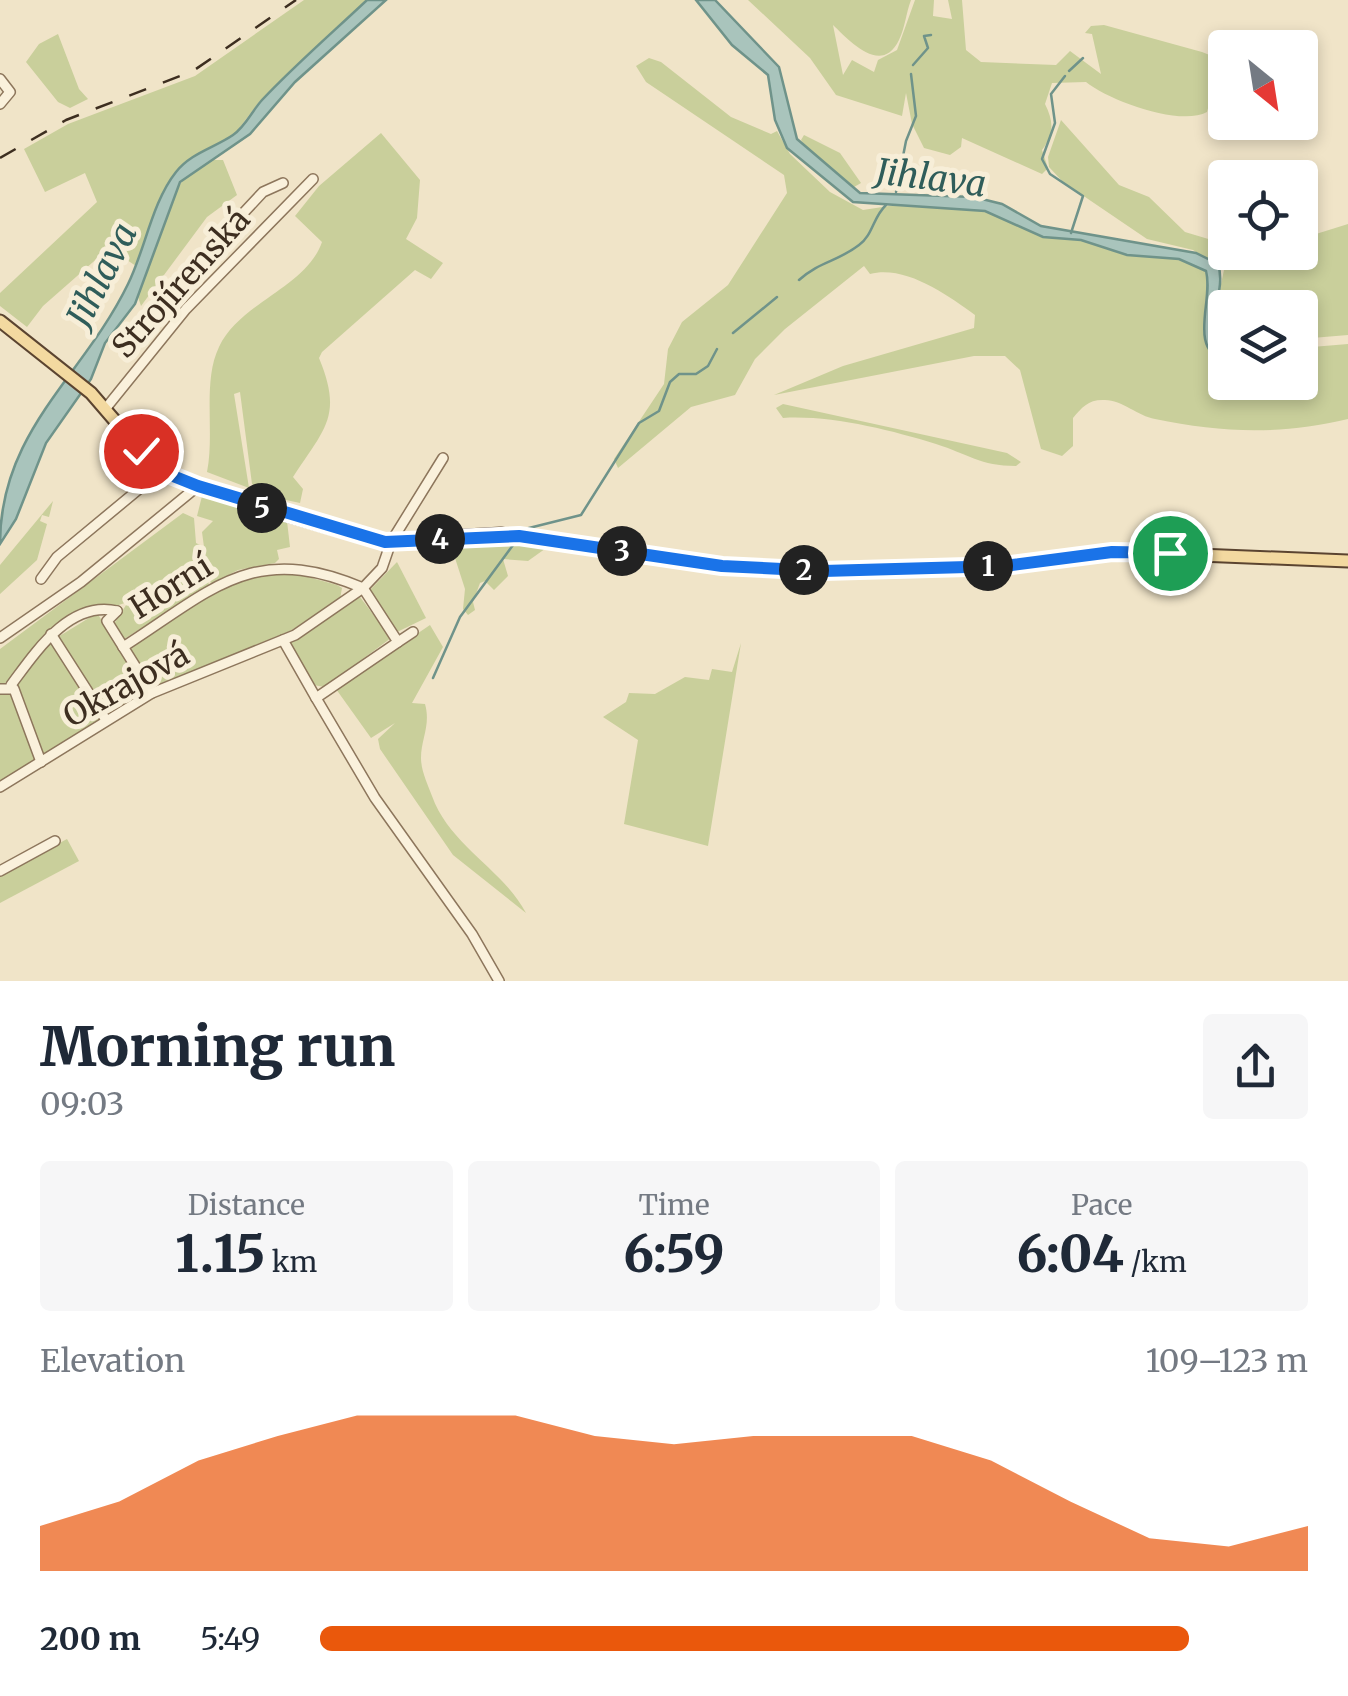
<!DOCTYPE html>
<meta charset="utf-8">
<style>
:root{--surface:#fff;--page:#f6f6f7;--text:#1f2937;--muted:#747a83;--accent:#ea580c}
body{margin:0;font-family:Merriweather,serif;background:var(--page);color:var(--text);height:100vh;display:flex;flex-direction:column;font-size:38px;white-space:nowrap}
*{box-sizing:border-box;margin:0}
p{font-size:32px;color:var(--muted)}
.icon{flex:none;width:55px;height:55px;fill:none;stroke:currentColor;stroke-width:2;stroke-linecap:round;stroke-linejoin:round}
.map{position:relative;height:981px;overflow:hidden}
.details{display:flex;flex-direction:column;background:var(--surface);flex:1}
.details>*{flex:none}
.needle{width:65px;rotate:150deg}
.fabs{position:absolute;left:1208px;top:30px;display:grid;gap:20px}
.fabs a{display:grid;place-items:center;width:110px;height:110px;border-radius:10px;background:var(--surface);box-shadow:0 5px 15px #0003;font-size:50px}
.pin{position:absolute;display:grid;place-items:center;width:85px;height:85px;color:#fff;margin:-42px;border:5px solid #fff;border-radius:50%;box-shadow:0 2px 10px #0007}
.km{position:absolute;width:50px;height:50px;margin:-25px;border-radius:50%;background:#222;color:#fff;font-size:28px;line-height:50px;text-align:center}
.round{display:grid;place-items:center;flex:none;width:105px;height:105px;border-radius:10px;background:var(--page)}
.summary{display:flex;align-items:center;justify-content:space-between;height:170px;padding:0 40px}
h1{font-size:55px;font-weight:800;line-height:75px}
.metrics{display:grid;grid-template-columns:repeat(3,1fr);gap:15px;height:170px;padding:10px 40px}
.metrics div{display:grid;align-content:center;border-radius:10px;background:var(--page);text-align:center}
.metrics b{font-size:50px;font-weight:800}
.metrics small{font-size:28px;font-weight:400}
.metrics p{font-size:28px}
.chart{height:280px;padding:20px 40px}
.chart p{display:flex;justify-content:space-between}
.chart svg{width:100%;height:180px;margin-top:10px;fill:var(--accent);opacity:.7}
ul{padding:0 40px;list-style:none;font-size:32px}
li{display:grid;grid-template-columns:160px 120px 1fr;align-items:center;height:75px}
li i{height:25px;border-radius:12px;background:var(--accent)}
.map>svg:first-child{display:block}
.green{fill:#c9cf9b}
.water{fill:#a9c4bc;stroke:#6f938a;stroke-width:2.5}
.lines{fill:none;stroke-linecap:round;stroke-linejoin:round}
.stream{stroke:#6f938a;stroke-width:2.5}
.minor-casing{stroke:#8d765c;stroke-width:12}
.major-casing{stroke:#5b4430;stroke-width:15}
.minor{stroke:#faf1dc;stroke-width:9}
.major{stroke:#f3d9a0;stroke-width:11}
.rail{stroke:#3d2e20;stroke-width:2.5;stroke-dasharray:18 18;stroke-linecap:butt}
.route-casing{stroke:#fff;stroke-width:20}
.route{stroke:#1a73e8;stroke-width:12}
.labels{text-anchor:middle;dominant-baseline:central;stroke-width:10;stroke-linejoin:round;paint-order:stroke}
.street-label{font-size:32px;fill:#3d2e20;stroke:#f7eed8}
.water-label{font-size:35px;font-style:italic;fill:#2f5d5a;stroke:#f7eed8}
</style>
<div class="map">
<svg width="1348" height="981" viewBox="0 0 1348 981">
<rect width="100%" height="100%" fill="#f0e4c8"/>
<g class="green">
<polygon points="304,0 367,0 259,102 234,135 189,159 167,184 136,266 109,248 43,306 27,327 0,306 0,293 97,202 85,173 45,192 24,149 68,124 195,76"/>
<path d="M748,0H911C906,13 905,28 899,40C881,77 848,39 833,25L843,75L852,60L874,72L878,60L897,50L915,0H934L933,16L952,19L948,0H962L966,50L981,62L1056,65L1070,51L1101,74L1092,34L1085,33L1091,26L1104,25L1202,52L1212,56L1219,68L1207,112C1180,127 1108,100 1086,82L1052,83L1045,104C1054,122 1054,134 1042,150L1048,168L1042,174L962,138L961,147L950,155L924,148L912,124L906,93L902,116L836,95L810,58Z"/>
<polygon points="58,34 79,89 88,99 70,108 58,102 26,62 39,44"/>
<path d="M649,58L661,62L731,117L771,134L777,131L790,154L830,192L863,210L902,204L985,211L1043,237L1081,240L1127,255L1179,259L1200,266C1224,287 1195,328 1212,356L1225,362V382H1300V348L1348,344V419C1281,435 1222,433 1155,419C1138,416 1122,400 1105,400C1089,399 1082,407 1073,418V446L1062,456L1041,449L1020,370L1005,356H974L774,395L843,366L974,328L975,315C947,295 906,265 870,274L864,266L785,329L755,359L735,395L691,407L618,468L614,459L664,384L668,349L682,322L728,285L787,193L784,175L646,82L636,66Z"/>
<polygon points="1061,120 1119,185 1149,197 1185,232 1225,244 1225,252 1300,252 1300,239 1348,224 1348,335 1300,339 1300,308 1225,308 1225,350 1215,345 1211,331 1224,270 1193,250 1147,239 1063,182 1049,167 1048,157"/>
<path d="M381,133L420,180L417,218L406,239L443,263L431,279L415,270L322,352L319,358C343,416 325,428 293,477L303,489L300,503L272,497L252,484L240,392L234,394L249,488L207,472C215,433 202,382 219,347C240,302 306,288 322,242L295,216L319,186Z"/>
<polygon points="804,135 840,153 861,183 854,187 806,147 801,140"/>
<polygon points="212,160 223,160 237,195 207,217 141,306 138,297 172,199 185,176"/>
<path d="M783,404L1007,453L1021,462L1016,466C980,466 968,454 936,444C890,430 831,415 783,418L776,408Z"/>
<polygon points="202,496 287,521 290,547 277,550 279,559 275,563 238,570 211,584 204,554 209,586 124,639 114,624 128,602 66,622 0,688 0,649 183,513 194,518 196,543 204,547 202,532 213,521 197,516"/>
<polygon points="53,501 49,517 42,515 40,521 47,524 37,560 0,594 0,565"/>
<polygon points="527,542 549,546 528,561 503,559 508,576 494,590 485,581 480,583 473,602 475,610 468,615 463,609 465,589 455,558 430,557 476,543"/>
<polygon points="397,562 426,618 397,632 369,591"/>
<polygon points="294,573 337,585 342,588 340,599 290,631 158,685 153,685 131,652 133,644 230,583 249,575"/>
<polygon points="360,597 391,638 325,687 313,685 289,642"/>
<polygon points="97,613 147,691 107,716 58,637"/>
<path d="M430,625L443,647L412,703L425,704C431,725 421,739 421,758C421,771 428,785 432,796C450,846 502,868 526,913L453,855L380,749L378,739L395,723L371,738L336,689Z"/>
<polygon points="49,639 102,720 44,756 15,682"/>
<polygon points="741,643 708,846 624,824 638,740 603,717 626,702 629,693 655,694 685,677 709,680 712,669 732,672"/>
<polygon points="11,692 38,760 0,782 0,694"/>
<polygon points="67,839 79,861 0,903 0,875"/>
</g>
<g class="water">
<path d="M367,0H386L295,82L250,134L180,182L135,304L105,343L91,379L46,443L16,519L0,544C0,430 83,377 128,284C145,250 152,202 176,172C191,153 214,148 233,135C245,127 252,111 262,100C295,65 332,33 367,0Z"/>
<path d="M696,0H715L779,67L797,139L860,193L974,197L1002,204L1041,226L1196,253L1218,264C1227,292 1205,318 1215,345L1225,350V362C1187,347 1214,301 1206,271L1179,259L1127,255L1081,240L1043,237L985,211L853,202L787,148L775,120L768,75L732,45Z"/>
</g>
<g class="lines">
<g class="stream">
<polyline points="913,65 928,48 924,36 931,35"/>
<polyline points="1069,71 1083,58"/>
<polyline points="1065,76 1051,94 1055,123 1042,159 1050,174 1083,196 1071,233"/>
<polyline points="896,192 906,141 916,116 911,74"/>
<path d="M799,280C820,261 837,262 859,245C873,235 873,217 886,205"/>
<polyline points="733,333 777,297"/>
<polyline points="521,530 581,515 639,423 659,411 670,382 679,374 696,374 708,366 717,349"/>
<polyline points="433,678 460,617 516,541"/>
</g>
<defs>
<g id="minor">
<polyline points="0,79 10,92 0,104"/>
<polyline points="233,224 263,192 283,183"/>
<polyline points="106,408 186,309 313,179"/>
<polyline points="41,579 57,557 162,470"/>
<polyline points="117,611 107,621 152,693"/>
<polyline points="51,634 106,720"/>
<polyline points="0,638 81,582 198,486"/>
<polyline points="398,642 413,632"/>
<path d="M123,647C212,590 253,541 363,588L398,642L316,698L283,640"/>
<path d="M11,685C35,653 69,600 117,611"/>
<polyline points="0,689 14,689 41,762"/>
<polyline points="316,698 375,798 472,934 499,981"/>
<polyline points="0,787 152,693 295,635 363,588 382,568 391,542 443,458"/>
<polyline points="0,871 55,841"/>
</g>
<polyline id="major" points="0,321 91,393 141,451 169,474 249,504 377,541 501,534 723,566 823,571 1005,566 1126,552 1348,561"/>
</defs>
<use href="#minor" class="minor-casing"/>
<use href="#major" class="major-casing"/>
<use href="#minor" class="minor"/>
<use href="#major" class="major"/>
<polyline class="rail" points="0,158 66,120 193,71 296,0"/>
</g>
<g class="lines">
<defs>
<polyline id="route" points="141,451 168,474 198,486 385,542 519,536 722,566 823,571 1004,566 1112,552 1170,553"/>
</defs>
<use href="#route" class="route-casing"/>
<use href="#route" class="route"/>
</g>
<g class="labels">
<g class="street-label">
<text transform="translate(181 283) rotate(-48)">Strojírenská</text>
<text transform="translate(171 587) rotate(-32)">Horní</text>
<text transform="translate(126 685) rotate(-29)">Okrajová</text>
</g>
<g class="water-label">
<text transform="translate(931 178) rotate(7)">Jihlava</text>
<text transform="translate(102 275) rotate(-63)">Jihlava</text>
</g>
</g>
</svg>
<div class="fabs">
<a><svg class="needle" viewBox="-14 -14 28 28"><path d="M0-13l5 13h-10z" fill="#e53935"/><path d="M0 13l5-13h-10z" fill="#747a83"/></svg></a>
<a><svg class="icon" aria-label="locate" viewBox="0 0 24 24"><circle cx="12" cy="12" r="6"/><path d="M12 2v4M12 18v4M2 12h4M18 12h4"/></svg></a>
<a><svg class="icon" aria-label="layers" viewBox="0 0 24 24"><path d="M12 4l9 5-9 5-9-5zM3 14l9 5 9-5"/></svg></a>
</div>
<div class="pin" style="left:1170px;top:553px;background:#1e9e55"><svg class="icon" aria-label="arrive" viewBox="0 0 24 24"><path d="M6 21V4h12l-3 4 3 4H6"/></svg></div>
<div class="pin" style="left:141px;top:451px;background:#d93025"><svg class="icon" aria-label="check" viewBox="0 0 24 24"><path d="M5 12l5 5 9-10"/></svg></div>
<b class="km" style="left:988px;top:566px">1</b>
<b class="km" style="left:804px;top:570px">2</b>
<b class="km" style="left:622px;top:551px">3</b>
<b class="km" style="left:440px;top:539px">4</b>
<b class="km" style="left:262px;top:508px">5</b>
</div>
<section class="details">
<div class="summary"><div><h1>Morning run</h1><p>09:03</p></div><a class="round"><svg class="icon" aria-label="share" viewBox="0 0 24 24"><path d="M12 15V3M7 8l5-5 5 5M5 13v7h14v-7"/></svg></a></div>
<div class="metrics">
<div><p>Distance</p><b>1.15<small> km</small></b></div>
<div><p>Time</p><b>6:59</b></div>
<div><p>Pace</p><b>6:04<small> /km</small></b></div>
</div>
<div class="chart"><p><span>Elevation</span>109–123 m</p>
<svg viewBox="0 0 160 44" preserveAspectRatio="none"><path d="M0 44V33L10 27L20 17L30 11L40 6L50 6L60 6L70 11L80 13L90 11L100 11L110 11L120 17L130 27L140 36L150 38L160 33V44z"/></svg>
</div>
<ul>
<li><b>200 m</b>5:49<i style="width:88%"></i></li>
</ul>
</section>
